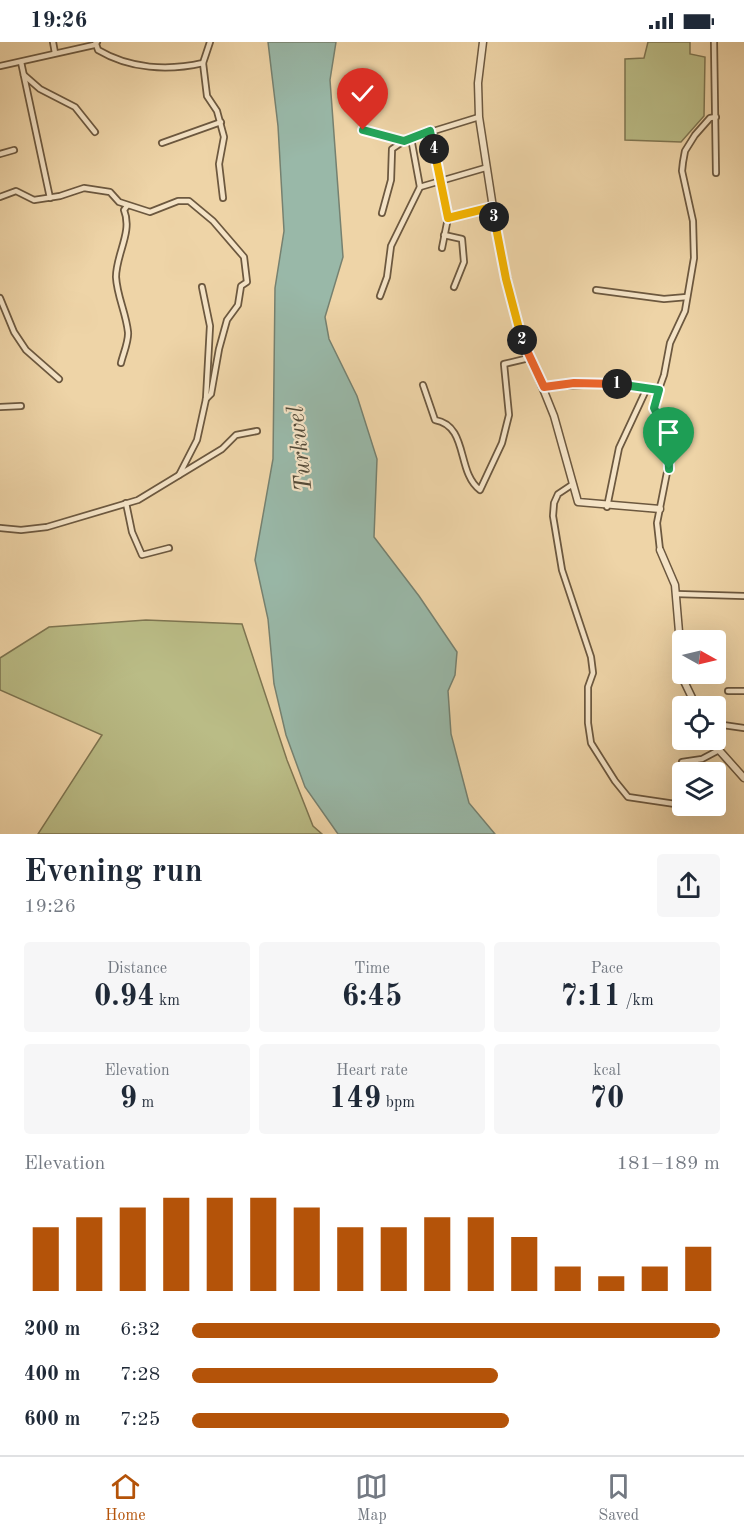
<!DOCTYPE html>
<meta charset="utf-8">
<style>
:root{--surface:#fff;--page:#f6f6f7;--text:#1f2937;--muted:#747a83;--line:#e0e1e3;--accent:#b45309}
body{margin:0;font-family:"Old Standard TT",serif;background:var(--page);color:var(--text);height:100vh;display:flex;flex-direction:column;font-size:22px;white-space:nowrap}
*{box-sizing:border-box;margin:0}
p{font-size:20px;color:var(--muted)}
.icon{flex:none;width:33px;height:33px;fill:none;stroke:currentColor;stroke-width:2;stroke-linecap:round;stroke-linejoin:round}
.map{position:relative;height:792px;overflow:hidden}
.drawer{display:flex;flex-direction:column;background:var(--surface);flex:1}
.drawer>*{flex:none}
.needle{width:39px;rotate:98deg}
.fabs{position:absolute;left:672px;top:588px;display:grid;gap:12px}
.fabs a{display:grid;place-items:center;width:54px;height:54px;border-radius:6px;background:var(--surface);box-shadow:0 6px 24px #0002;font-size:30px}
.pin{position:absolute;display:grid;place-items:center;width:51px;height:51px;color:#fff;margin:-62px -26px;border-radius:50% 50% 50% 0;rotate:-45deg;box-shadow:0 0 6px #0007}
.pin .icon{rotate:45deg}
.km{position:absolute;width:30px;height:30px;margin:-15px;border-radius:50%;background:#222;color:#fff;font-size:16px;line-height:30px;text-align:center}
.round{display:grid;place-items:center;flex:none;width:63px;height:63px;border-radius:6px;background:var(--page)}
.head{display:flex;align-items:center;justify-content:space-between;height:102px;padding:0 24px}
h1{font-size:33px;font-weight:800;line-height:45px}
.stats{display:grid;grid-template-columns:repeat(3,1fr);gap:9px;height:102px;padding:6px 24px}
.stats div{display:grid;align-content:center;border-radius:6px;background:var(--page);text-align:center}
.stats b{font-size:30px;font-weight:800}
.stats small{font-size:16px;font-weight:400}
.stats p{font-size:16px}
.chart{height:168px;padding:12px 24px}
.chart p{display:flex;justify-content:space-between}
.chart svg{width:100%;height:108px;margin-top:6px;stroke:var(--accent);stroke-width:6}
ul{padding:0 24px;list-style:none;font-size:20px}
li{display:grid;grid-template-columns:96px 72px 1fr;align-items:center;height:45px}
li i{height:15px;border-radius:8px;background:var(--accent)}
.status{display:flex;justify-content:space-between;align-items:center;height:42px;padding:0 30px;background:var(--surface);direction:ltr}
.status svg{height:16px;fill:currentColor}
.dock{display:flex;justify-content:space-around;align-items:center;height:84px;border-top:2px solid var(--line);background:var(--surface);font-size:16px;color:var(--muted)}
.dock a{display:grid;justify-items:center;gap:3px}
.dock .selected{color:var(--accent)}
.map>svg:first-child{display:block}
.green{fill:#babc86;stroke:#7e7551;stroke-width:1.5}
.water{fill:#99b8a8;stroke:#768170;stroke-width:1.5}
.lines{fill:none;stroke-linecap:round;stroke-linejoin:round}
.minor-casing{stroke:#6c583f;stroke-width:8}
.tertiary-casing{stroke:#6c583f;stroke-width:9}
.minor{stroke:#f4e3c6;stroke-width:4.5}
.tertiary{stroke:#f4e3c6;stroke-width:6}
.split-1-casing{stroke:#fff;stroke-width:12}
.split-2-casing{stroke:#fff;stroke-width:12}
.split-3-casing{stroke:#fff;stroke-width:12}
.split-4-casing{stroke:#fff;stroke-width:12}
.split-5-casing{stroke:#fff;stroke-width:12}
.split-1{stroke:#22a559;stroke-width:8}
.split-2{stroke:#f0652b;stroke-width:8}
.split-3{stroke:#f5b400;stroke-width:8}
.split-4{stroke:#f5b400;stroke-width:8}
.split-5{stroke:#22a559;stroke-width:8}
.labels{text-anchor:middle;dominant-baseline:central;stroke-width:4.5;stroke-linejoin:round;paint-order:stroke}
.water-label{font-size:24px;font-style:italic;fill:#534a38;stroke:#f4e3c6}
</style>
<div class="status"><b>19:26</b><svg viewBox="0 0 49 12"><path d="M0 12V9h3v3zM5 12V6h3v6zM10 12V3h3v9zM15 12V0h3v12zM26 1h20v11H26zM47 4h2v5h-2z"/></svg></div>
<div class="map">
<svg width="744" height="792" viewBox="0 0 744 792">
<rect width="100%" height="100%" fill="#eed4a7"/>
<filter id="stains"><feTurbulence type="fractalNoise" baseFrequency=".00333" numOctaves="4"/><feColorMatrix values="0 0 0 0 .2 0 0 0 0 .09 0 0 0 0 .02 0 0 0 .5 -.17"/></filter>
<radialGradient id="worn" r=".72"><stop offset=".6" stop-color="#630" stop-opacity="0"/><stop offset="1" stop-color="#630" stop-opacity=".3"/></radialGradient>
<g class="green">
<polygon points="648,0 690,0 690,12 705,15 704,74 681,100 625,98 625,17 644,16"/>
<polygon points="146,578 242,582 287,718 313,784 322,792 38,792 102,693 0,648 0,616 49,585"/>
</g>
<polygon class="water" points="268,0 336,0 330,38 343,215 325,275 329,297 357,354 377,417 374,495 419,554 457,610 455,633 448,649 451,692 469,761 495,792 338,792 305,745 286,693 274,642 268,577 255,518 273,417 275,246 284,189 278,84"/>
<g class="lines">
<defs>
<g id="minor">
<polyline points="53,0 55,11"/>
<polyline points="714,0 716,131"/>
<path d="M96,2L98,8C130,27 168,29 203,21L210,0"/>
<polyline points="21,20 50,156"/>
<polyline points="203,21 207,54 217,69 224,95 219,122 223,156"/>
<polyline points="0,24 94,3 97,0"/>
<polyline points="24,33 40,47 75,65 95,90"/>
<polyline points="363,88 403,99"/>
<polyline points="430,89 448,176 442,206"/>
<polyline points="162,101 221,80"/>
<polyline points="0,112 14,108"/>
<polyline points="420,145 485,126"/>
<polyline points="0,155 16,149 34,158 60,154 84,146 110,150 119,160 150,170 178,159 189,159 213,179 244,215 247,240 241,244 238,263 227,278 219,307 211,352 206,357"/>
<polyline points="382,171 391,138 392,107 404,99"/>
<polyline points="448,176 492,165"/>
<polyline points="444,193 462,197 464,220 454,245"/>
<polyline points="596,248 664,257 687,255"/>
<polyline points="380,254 387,235 391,204 420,145 411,96 479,75"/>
<polyline points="0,256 14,290 26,308 59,337"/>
<path d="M121,321C123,312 129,299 128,290C126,271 117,254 116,235C116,212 133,190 124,168L127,164"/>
<path d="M423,343L435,378C469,384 456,430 480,448L502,401L509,373L504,322L529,316"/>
<polyline points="544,345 603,342 659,348"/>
<polyline points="0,365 21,364"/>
<polyline points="179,433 197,398 206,357 210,284 202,245"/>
<polyline points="573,442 558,452 554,461 553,474 562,528 591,615 593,631 588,645 588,681 591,701 615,739 628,755 682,763"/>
<polyline points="126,461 132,490 142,513 169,506"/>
<polyline points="607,465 619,406 647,346"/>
<polyline points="0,486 21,488 47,485 138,458 222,407 236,393 257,389"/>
<polyline points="660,508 657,481 670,415 668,394 656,374 654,361 664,333 670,301 685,269 694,216 693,179 682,129 683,120 685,109 695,93 710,76 716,75"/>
<polyline points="676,552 744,554"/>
<polyline points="728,649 744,649"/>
<polyline points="716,682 744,686"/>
<polyline points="682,720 702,717 719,708"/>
<polyline points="686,764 689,764"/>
</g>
<g id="tertiary">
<polyline points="483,0 478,41 479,75 498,198 517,282 554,374 578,460 660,467"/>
<polyline points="660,508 675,543 683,637 696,664"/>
<polyline points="713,698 719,708 744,736"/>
</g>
</defs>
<use href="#minor" class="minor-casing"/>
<use href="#tertiary" class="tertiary-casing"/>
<use href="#minor" class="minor"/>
<use href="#tertiary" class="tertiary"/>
</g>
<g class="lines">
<defs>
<polyline id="split-1" points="617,342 659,348 654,366 668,394 669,427"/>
<polyline id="split-2" points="522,298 544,345 574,341 617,342"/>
<polyline id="split-3" points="494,175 506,237 522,298"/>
<polyline id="split-4" points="434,107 448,176 492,165 494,175"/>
<polyline id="split-5" points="363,88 404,99 430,89 434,107"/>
</defs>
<use href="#split-1" class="split-1-casing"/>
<use href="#split-2" class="split-2-casing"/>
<use href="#split-3" class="split-3-casing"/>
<use href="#split-4" class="split-4-casing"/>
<use href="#split-5" class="split-5-casing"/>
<use href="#split-1" class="split-1"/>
<use href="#split-2" class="split-2"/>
<use href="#split-3" class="split-3"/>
<use href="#split-4" class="split-4"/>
<use href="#split-5" class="split-5"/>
</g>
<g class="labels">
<g class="water-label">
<text transform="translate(301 407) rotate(-96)">Turkwel</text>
</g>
</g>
<rect width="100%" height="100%" filter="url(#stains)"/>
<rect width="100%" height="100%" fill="url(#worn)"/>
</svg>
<div class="fabs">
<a><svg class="needle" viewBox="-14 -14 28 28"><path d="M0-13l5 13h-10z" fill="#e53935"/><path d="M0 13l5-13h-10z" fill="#747a83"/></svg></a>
<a><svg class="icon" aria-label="locate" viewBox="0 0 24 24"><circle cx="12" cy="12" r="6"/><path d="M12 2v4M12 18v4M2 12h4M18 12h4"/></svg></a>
<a><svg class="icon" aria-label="layers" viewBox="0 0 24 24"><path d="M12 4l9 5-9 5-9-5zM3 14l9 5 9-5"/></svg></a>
</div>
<div class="pin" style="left:669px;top:427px;background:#1e9e55"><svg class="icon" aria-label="arrive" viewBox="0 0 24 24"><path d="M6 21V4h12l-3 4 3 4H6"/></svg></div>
<div class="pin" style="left:363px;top:88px;background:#d93025"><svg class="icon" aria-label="check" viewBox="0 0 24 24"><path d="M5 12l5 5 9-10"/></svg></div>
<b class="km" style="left:617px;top:342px">1</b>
<b class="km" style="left:522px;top:298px">2</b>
<b class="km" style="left:494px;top:175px">3</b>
<b class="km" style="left:434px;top:107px">4</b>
</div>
<section class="drawer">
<div class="head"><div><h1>Evening run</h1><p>19:26</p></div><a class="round"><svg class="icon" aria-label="share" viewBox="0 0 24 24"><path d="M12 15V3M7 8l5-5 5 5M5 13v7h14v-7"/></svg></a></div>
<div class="stats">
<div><p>Distance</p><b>0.94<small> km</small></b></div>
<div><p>Time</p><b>6:45</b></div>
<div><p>Pace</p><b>7:11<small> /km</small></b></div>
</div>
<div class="stats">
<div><p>Elevation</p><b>9<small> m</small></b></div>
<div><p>Heart rate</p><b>149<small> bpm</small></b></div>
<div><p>kcal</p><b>70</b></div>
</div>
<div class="chart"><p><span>Elevation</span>181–189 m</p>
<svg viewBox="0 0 160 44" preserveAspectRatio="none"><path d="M5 44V18M15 44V14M25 44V10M35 44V6M45 44V6M55 44V6M65 44V10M75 44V18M85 44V18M95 44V14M105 44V14M115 44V22M125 44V34M135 44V38M145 44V34M155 44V26"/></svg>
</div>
<ul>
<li><b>200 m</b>6:32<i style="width:100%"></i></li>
<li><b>400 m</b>7:28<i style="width:58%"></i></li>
<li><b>600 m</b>7:25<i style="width:60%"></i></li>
</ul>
</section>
<nav class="dock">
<a class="selected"><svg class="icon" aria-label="home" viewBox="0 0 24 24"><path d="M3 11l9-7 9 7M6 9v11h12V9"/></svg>Home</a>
<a><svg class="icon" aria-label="map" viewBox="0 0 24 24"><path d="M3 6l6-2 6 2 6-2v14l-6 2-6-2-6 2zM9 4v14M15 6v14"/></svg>Map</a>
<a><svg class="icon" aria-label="saved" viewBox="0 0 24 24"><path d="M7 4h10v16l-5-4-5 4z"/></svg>Saved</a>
</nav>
